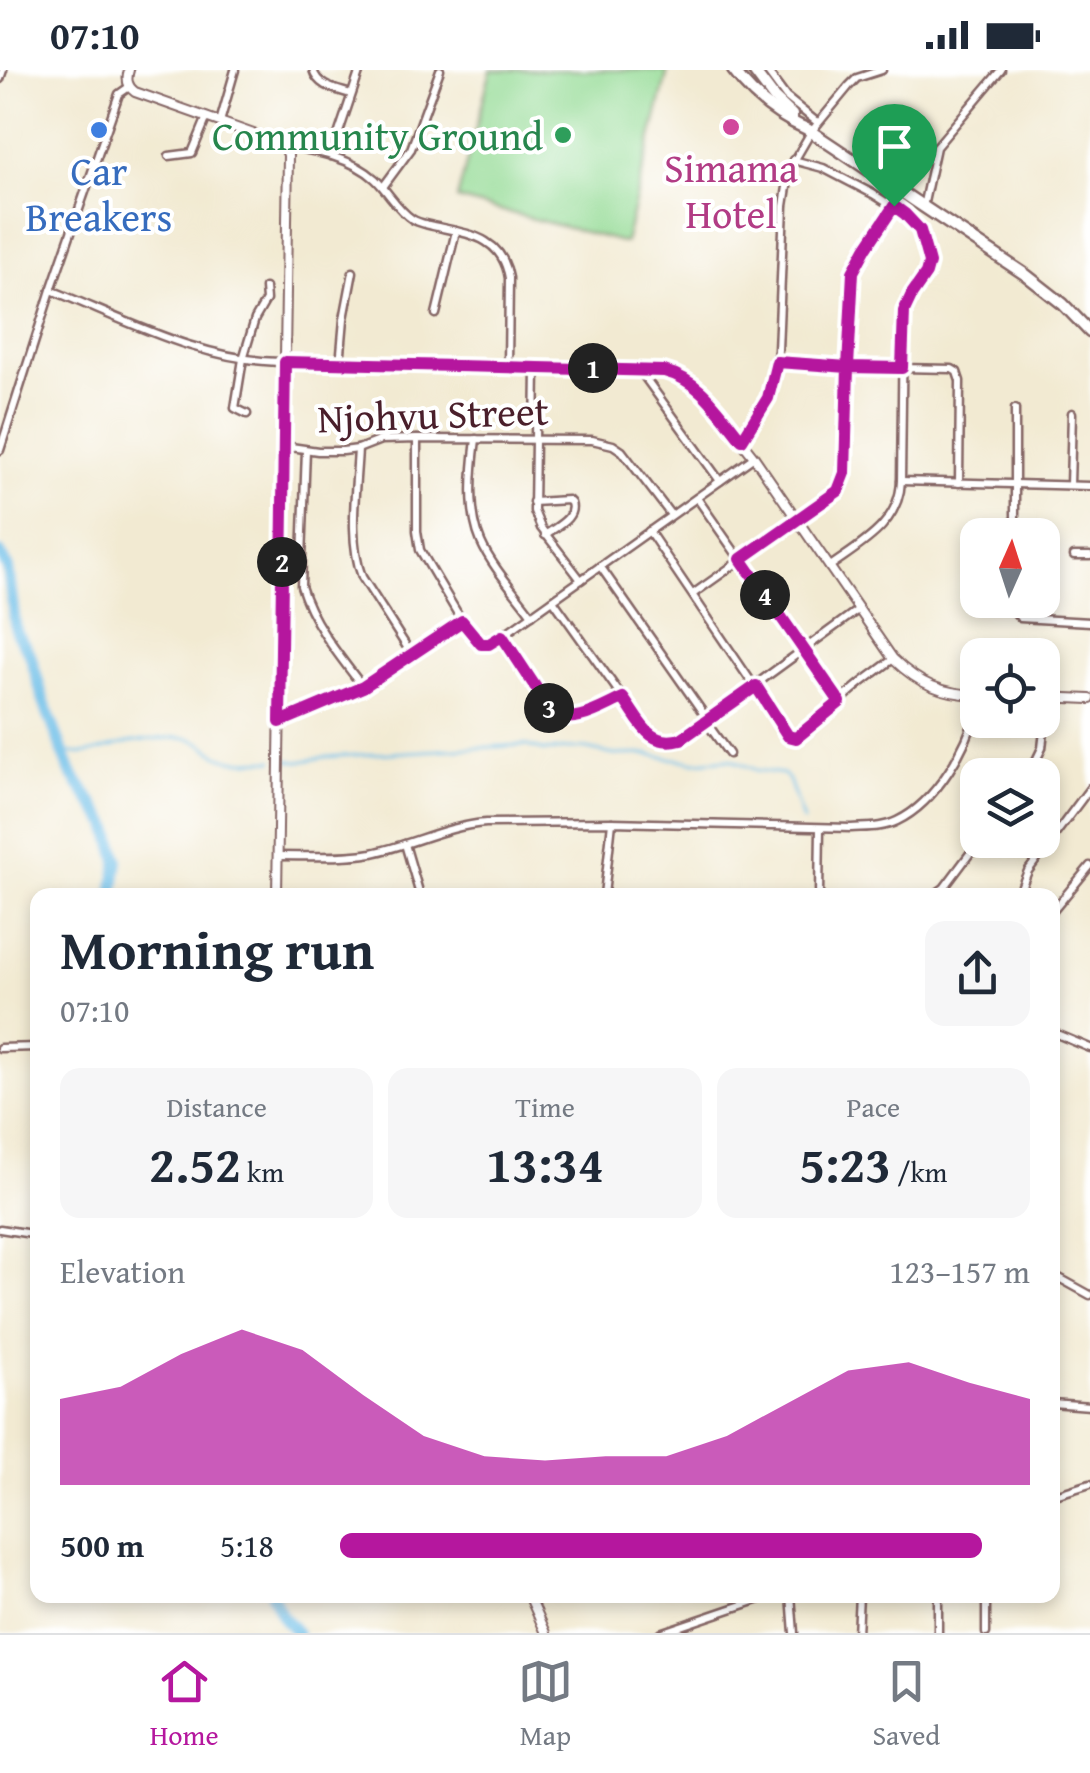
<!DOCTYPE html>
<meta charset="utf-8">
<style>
:root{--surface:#fff;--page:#f6f6f7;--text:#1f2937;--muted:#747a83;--line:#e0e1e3;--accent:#b5179e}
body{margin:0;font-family:"Gentium Book Plus",serif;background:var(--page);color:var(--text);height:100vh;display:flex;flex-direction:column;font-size:38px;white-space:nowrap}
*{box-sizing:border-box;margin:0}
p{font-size:32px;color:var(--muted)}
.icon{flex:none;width:55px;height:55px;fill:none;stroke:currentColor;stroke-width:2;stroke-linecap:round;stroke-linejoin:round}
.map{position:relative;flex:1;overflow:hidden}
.panel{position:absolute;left:30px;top:818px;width:1030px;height:715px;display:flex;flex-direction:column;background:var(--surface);border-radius:20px;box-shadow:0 5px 15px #0003}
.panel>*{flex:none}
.needle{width:65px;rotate:3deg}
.tools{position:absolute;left:960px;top:448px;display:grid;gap:20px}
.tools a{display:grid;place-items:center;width:100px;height:100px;border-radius:20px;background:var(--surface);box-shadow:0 5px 15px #0003;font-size:50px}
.pin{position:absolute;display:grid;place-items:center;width:85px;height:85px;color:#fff;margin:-102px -42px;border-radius:50% 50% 50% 0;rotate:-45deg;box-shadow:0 0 10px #0007}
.pin .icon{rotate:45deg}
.km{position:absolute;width:50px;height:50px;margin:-25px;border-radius:50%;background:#222;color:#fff;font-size:28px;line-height:50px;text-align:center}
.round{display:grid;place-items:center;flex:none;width:105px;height:105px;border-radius:20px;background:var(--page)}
.overview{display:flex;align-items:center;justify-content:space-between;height:170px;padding:0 30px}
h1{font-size:55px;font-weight:600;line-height:75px}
.metrics{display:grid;grid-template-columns:repeat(3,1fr);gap:15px;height:170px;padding:10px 30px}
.metrics div{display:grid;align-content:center;border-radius:20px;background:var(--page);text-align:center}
.metrics b{font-size:50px;font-weight:600}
.metrics small{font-size:28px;font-weight:400}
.metrics p{font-size:28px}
.chart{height:280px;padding:20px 30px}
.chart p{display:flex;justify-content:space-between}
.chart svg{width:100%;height:180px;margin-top:10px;fill:var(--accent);opacity:.7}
ul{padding:0 30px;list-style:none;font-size:32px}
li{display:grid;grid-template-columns:160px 120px 1fr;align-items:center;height:75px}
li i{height:25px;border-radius:12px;background:var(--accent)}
.status{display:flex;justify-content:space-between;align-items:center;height:70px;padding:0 50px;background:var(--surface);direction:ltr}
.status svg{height:28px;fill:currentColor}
.dock{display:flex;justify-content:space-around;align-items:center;height:140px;border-top:2px solid var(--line);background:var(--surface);font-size:28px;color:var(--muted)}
.dock a{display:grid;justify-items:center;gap:5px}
.dock .active{color:var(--accent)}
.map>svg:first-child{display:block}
.green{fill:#94db95;stroke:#6f7d60;stroke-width:2.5}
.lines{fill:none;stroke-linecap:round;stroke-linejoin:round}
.stream{stroke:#6bbde7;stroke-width:2.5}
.river{stroke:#6bbde7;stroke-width:12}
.street-casing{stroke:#856665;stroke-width:11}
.secondary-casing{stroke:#856665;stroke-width:12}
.highway-casing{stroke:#856665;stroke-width:15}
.street{stroke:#fff;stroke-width:6}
.secondary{stroke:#fff;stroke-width:8}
.highway{stroke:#fff;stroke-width:10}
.route-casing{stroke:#fff;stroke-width:20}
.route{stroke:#b5179e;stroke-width:12}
.hotel-dot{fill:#d1479c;stroke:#fff;stroke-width:4}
.shop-dot{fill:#3f7fe0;stroke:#fff;stroke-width:4}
.leisure-dot{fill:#2e9e5b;stroke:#fff;stroke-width:4}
.labels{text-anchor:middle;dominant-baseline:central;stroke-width:8;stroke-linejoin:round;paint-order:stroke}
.leisure-label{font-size:40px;fill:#27864d;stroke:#fff;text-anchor:end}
.hotel-label{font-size:40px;fill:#b23c85;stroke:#fff}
.shop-label{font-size:40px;fill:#366cbe;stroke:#fff}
.street-label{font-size:40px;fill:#4a1f2b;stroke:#fff}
</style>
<div class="status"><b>07:10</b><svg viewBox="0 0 49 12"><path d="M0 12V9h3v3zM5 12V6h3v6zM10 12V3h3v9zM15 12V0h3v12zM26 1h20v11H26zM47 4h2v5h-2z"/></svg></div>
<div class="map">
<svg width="1090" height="1563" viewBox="0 0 1090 1563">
<rect width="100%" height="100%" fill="#fff"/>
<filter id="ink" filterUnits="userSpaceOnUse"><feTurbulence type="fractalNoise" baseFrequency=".01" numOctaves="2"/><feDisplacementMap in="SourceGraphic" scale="20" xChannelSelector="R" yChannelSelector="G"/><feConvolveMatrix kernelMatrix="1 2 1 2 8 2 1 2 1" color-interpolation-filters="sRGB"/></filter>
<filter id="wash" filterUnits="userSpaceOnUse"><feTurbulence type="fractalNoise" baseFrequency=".0048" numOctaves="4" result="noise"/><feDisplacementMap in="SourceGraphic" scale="40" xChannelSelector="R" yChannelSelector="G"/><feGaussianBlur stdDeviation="2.25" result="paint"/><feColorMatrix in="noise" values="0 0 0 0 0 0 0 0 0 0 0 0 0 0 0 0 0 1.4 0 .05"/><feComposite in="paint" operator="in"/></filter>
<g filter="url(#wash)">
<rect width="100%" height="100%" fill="#f2ead2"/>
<polygon class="green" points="491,0 668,0 625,173 457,129"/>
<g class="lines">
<g class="stream">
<path d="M62,680C87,688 92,681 115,676C136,670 164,667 186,668C204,670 210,684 227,689C241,693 259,690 274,690"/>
<polyline points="287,690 299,692 324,687 524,675 545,681 582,678 614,685 646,684 694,692 730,689 756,700 784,704 789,710 803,751"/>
</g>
<g class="river">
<polyline points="0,483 8,498 16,562 30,584 44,632 71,703 108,755 118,790 113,825"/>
<polyline points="272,1525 282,1546 297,1563"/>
</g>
</g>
</g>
<g filter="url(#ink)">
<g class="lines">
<defs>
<g id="street">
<path d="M313,0C318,17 335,19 351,24"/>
<polyline points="766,0 786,27 818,53"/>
<polyline points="0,9 3,0"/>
<polyline points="220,52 235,0"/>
<path d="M282,75C314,81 351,87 375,109C388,121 397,139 412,149C418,153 426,154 433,156C468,164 502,166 509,208L508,297"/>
<polyline points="169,86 192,83 207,47"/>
<polyline points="331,86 360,0"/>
<path d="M793,90L823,98L873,124L905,144L920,161L929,199L907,233L903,249L901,411C899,455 861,474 829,497"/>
<polyline points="383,117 411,79 440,0"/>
<polyline points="923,137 936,77 1001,0"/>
<path d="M51,220C126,250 203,292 285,292"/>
<polyline points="436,244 456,161"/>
<polyline points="777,292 848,297 952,299 957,302 960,311 959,413"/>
<polyline points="340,294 344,249 353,202"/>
<polyline points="536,297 534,441 541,458 581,510"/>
<polyline points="638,298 720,411"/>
<polyline points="247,344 235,338 243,289 255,249 266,230 265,218"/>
<polyline points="417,369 417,461 420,480 462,551 477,572 484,575 502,566 754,387"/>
<path d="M476,369C472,401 468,442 481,472C492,497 516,523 532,545"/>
<polyline points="742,370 762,340 775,305 778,280 784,136 790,98 811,62 849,16 857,8 882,0"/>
<polyline points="284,376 318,381 343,381 358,379 381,370 417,369 592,370 613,375 622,381 671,445"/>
<path d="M358,379C356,419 348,470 362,507L412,585"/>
<polyline points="0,380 51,220 119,24 129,17"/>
<path d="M306,380L301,516C312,553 340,587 363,617"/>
<polyline points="901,411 1090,416"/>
<polyline points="1070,415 1072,343"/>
<polyline points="697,428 840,632"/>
<path d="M533,432L568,430L571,433C576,448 557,456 545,465"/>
<path d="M649,461L788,666H801C815,654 830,642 843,629C857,614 877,602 893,589"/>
<polyline points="1015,465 1015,339"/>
<polyline points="1074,486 1090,486"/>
<polyline points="600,496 708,650"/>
<polyline points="693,524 838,421 845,403 853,202 866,178 894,136"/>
<polyline points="553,530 648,663 663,672 681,669 859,539"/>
<polyline points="1014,530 1016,543 1020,548 1090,552"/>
<path d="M502,566L556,646C578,653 602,636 623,628"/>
<polyline points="280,652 363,617 462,551"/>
<polyline points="706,652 729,684"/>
<polyline points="1029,705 1042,678 1048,627"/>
<polyline points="405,774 420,825"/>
<path d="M278,786C309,786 342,788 372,783C411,775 446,756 486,753L612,752L851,758C866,757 883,758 897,751C937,732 967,677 978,637"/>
<polyline points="604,825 612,752"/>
<polyline points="819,825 820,758"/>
<polyline points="934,825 944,818 980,770"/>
<polyline points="1018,825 1028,801 1090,718"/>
<polyline points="1052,842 1090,796"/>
<polyline points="1052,962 1090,978"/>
<polyline points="0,978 38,977"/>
<polyline points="0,1159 38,1165"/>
<polyline points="1052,1204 1090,1225"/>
<polyline points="1052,1333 1090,1336"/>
<polyline points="1052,1426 1090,1414"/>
<polyline points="791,1525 794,1563"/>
<polyline points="938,1525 938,1563"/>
<polyline points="986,1525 986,1563"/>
<polyline points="660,1563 772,1525"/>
<polyline points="857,1563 859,1525"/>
</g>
<g id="secondary">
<path d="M129,0C126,9 127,16 135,22L276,72L285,78L288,85L277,825"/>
<path d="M285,292L458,297L638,298L675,304L701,320L754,387L893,589C919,614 942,624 978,625"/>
<polyline points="1042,627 1090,629"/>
<polyline points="529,1525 546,1563"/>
</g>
<g id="highway">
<path d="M733,0C752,26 777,46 807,59L1026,205L1063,234L1090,262"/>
<polyline points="753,0 774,28 792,45"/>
</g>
</defs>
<use href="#street" class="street-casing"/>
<use href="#secondary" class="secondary-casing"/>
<use href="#highway" class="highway-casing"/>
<use href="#street" class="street"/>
<use href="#secondary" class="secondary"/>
<use href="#highway" class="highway"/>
</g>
</g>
<g class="lines" filter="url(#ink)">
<defs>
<path id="route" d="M894,136L866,178L853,202L848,297L777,292L768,328L742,370C719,342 700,310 664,301L285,292L280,652L363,617L462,551L481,574H489L502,566L552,642C573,657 602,637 623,628C640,651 648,678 681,669L756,616L788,666L796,668L840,632L741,489L838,421L845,403L848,297L902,298L904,241L912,224L926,204L929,193L920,160L905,144L894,136"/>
</defs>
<use href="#route" class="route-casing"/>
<use href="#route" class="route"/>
</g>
<circle class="hotel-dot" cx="731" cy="57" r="10"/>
<circle class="shop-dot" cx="99" cy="60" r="10"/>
<circle class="leisure-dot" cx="563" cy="65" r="10"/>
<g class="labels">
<g class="leisure-label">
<text x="543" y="65">Community Ground</text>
</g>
<g class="hotel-label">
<text x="731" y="97">Simama<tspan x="731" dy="46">Hotel</tspan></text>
</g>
<g class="shop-label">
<text x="99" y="100">Car<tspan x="99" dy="46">Breakers</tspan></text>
</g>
<g class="street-label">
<text transform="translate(433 344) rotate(-2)">Njohvu Street</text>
</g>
</g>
</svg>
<div class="tools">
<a><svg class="needle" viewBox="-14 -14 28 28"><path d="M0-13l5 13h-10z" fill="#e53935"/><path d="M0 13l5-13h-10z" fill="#747a83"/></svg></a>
<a><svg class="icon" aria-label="locate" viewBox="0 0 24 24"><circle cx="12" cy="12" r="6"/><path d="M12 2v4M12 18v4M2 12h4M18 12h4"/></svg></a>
<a><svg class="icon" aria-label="layers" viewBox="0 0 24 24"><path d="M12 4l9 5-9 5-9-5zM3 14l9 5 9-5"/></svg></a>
</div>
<div class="pin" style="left:894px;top:136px;background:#1e9e55"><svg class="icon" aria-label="arrive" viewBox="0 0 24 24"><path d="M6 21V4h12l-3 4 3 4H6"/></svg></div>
<b class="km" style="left:593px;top:298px">1</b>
<b class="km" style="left:282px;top:492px">2</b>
<b class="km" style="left:549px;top:638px">3</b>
<b class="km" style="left:765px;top:525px">4</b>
<section class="panel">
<div class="overview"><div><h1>Morning run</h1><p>07:10</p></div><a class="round"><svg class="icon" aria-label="share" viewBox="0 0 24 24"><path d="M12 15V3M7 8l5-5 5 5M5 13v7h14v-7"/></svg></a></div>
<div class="metrics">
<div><p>Distance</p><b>2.52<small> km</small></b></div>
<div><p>Time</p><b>13:34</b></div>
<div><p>Pace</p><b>5:23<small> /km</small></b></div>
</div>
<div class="chart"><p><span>Elevation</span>123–157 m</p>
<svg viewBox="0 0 160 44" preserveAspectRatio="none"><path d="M0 44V23L10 20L20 12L30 6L40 11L50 22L60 32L70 37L80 38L90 37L100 37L110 32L120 24L130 16L140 14L150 19L160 23V44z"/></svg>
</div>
<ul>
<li><b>500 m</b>5:18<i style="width:93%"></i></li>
</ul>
</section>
</div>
<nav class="dock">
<a class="active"><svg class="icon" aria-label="home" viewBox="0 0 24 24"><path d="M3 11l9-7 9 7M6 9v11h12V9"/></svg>Home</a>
<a><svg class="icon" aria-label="map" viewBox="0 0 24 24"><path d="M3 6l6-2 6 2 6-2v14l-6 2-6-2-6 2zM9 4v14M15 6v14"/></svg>Map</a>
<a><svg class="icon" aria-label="saved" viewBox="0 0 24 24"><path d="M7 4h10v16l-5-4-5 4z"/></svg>Saved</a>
</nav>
